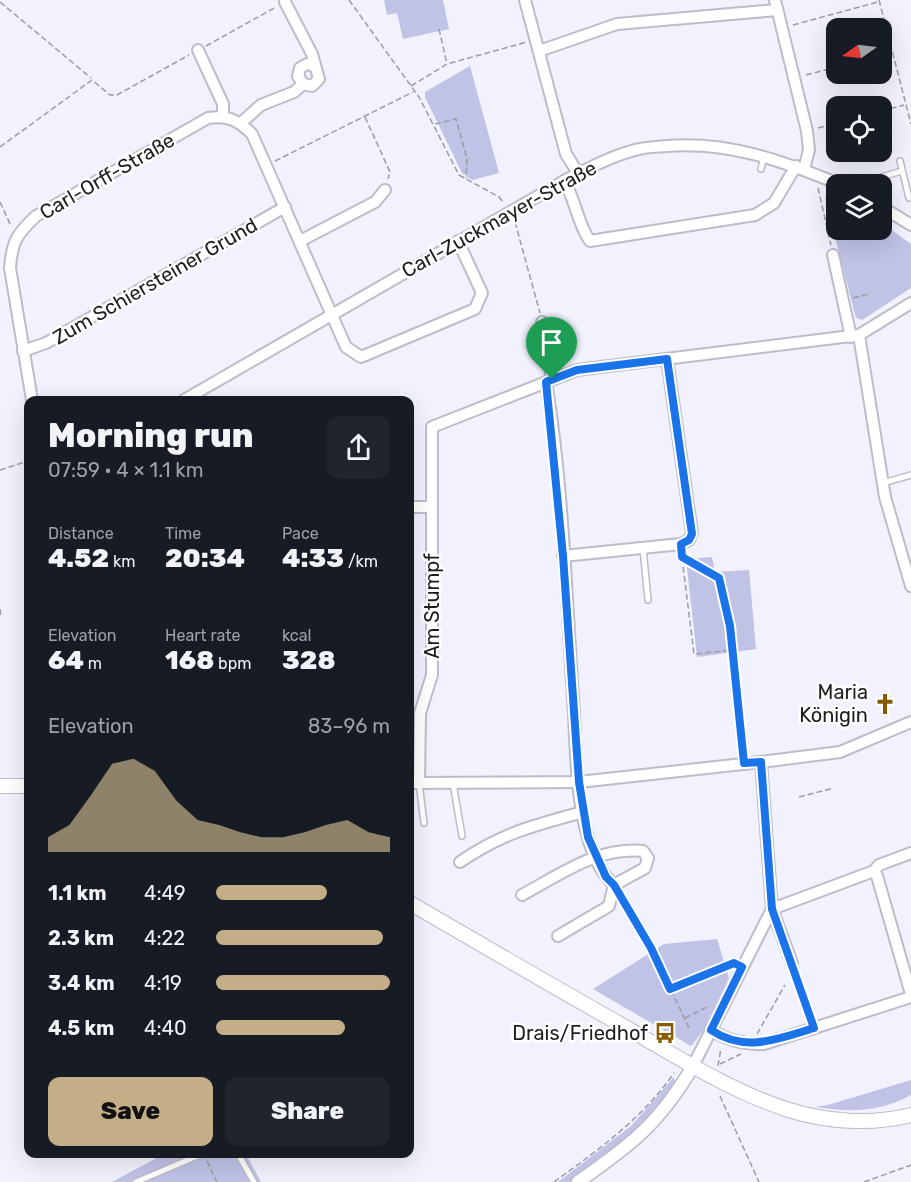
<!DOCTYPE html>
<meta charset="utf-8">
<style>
:root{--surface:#171b24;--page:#20242c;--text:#f1f3f6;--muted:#9ea1a6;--accent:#c3ae88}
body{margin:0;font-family:Rubik,sans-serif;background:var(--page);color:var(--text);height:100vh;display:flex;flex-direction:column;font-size:22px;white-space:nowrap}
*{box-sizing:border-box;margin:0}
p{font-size:20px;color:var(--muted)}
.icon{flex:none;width:33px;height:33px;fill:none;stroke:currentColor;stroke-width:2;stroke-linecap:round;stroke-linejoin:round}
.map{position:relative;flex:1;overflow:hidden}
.drawer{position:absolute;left:24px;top:396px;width:390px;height:762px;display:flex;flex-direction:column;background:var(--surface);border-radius:12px;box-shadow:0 6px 24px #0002}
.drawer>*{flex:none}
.needle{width:39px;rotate:256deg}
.tools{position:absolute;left:826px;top:18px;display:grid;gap:12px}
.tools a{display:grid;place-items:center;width:66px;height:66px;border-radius:12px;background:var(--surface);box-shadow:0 6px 24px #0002;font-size:30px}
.pin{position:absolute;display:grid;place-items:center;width:51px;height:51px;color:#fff;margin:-62px -26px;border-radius:50% 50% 50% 0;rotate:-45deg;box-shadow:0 0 6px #0007}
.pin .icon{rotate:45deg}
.round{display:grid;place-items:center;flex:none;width:63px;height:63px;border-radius:12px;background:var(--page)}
.head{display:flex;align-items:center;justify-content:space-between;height:102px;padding:0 24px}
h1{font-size:33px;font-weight:800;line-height:45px}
.stats{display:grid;grid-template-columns:repeat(3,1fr);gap:9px;height:102px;padding:6px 24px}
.stats div{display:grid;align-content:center}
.stats b{font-size:26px;font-weight:800}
.stats small{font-size:16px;font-weight:400}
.stats p{font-size:16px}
.chart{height:168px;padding:12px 24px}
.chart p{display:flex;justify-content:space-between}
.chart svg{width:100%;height:108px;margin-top:6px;fill:var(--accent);opacity:.7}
.button{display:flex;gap:12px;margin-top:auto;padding:12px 24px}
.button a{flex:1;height:69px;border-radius:12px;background:var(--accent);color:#111;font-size:24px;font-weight:800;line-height:69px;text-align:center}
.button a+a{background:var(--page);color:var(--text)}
ul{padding:0 24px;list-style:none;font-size:20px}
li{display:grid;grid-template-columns:96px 72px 1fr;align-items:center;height:45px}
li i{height:15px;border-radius:8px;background:var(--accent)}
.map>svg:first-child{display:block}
.green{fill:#c0c2e6}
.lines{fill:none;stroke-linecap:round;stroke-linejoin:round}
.service-casing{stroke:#bcbdc9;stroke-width:8}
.minor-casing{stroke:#bcbdc9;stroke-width:14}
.tertiary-casing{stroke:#bcbdc9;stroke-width:15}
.secondary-casing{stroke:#bcbdc9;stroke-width:16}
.path{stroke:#9b9ca5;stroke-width:1.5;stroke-dasharray:6 3;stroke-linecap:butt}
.service{stroke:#fff;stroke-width:5}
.minor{stroke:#fff;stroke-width:10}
.tertiary{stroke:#fff;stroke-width:12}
.secondary{stroke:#fff;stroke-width:14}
.route-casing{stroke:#fff;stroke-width:12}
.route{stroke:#1a73e8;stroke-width:8}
.labels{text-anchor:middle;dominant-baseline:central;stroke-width:5;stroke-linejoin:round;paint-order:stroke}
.street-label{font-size:20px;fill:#1e1e22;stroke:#fff}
.poi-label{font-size:20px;fill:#1e1e22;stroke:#fff;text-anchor:end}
</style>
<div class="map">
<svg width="911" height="1182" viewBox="0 0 911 1182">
<rect width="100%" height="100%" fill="#f1f2fe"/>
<g class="green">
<polygon points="384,0 443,0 449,29 403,39 397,13 387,15"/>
<polygon points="470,66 499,173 472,180 462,173 425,97 425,92"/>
<polygon points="827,195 837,200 837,230 882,230 882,223 911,244 911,288 862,320 856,318 825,199"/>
<polygon points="712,557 715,572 749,570 756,649 697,657 686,559"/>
<polygon points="717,939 729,978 703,1031 691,1046 593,989 664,944"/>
<polygon points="674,1077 675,1085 645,1123 570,1182 558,1182 631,1126"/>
<path d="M911,1080V1095C877,1113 852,1112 815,1107L828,1105Z"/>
<polygon points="164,1154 246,1154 261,1182 112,1182"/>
</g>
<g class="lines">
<defs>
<g id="service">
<polyline points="900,161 909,198"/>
<polyline points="761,169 764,156"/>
<polyline points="857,184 902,171"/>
<polyline points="883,483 911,475"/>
<polyline points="643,548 648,600"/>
<polyline points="419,783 424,823"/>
<polyline points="453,783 462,836"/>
<polyline points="238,1154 254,1182"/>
<polyline points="136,1182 202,1154"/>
</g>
<g id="minor">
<polyline points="525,0 566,154 578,173"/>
<polyline points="775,0 807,131 809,150 804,169"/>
<polyline points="198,50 223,104 223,116"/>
<polyline points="539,51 617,24 777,10"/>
<polyline points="303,84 298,76 300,68 307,64 314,66"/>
<polyline points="241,123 261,105 294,92 303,84 312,86 319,79 312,54 285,2"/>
<path d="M564,181C576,200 577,223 590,241L755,215L774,203L796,166"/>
<polyline points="882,207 911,225"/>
<polyline points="300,241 375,202 385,190"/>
<polyline points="833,255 851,337"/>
<polyline points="542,322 552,379"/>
<polyline points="859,335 885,497 911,586"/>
<polyline points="23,351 46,343 285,207"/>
<path d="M32,400L10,268C12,241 17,234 36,216L208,118C228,115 238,120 252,134L346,347L361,357L475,309L482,293L458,241"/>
<path d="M184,400L564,181C587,169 609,157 635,150C645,147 656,147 667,146C728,141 783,161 839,184"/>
<polyline points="410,507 432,507"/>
<polyline points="563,556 681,544 689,540 692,533 667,359"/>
<polyline points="410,783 579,782 761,762 840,752 911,722"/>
<polyline points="419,783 420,713 432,675 432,427 577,370 859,335 911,303"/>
<path d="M460,862C502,833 535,825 583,812"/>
<polyline points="874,871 877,876 911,994"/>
<path d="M522,895C561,874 597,847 643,851L648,858L645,868L614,885C601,873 593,855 588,838C575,793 576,743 573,697C566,594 563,484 546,382"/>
<polyline points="558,936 609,906 614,885"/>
<polyline points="792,963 772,909 874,871 879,865 911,853"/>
<path d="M711,1030C726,1040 746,1045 764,1044L911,997"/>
<polyline points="693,1066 772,909 761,762"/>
</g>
<path id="tertiary" d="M578,1182C632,1144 659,1124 693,1066"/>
<g id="secondary">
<polyline points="0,786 28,786"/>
<path d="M410,903C482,945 554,987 627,1028C679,1058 732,1092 789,1110C827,1122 872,1125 911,1115"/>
</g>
</defs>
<use href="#service" class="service-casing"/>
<use href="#minor" class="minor-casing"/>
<use href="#tertiary" class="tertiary-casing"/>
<use href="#secondary" class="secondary-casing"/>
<g class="path">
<polyline points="349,0 419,97 459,175 499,197 504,203"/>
<polyline points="879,0 911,124"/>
<polyline points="0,2 91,78"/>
<polyline points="793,25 878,2"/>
<polyline points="439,29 447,64"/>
<polyline points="206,46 276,7"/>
<polyline points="882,56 891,54"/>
<polyline points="806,75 837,67"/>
<polyline points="411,86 447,64 527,42"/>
<polyline points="882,111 904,105"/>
<polyline points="365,117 390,172 388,179"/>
<polyline points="435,124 456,119 467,159 466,178"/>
<polyline points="818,128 837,123"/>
<polyline points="0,147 92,80 110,95 117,95 189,55"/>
<polyline points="275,161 413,92"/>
<polyline points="818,188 831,245"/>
<polyline points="0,202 11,226"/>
<polyline points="515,222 540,313"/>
<polyline points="853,298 869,294"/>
<polyline points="0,470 28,461"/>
<polyline points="682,554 682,557 719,577 731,626 743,753"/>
<polyline points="682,558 694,654 732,650"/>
<polyline points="0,609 1,617"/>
<polyline points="799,797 834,788"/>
<polyline points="622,899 651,948 670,989 733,963"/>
<polyline points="795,972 811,1019"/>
<polyline points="671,990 690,1030"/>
<polyline points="685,1018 709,1006"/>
<polyline points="757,1034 785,985"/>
<polyline points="720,1064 741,1054"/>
<polyline points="718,1066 721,1048"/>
<polyline points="720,1096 759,1182"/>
<polyline points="207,1161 217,1182"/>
<path d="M554,1182C598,1150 642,1119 674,1073"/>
<polyline points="864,1182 911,1165"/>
</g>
<use href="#service" class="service"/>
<use href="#minor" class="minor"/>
<use href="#tertiary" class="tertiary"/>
<use href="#secondary" class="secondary"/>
</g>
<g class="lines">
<defs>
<path id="route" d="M667,359L692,534L689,540L681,544L682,557L719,578L730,626L744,763L761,762L772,909L814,1028C778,1039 745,1053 711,1030L742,967L734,963L670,989L651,948L614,885L606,877L588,837L579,782L563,556L546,382L577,370Z"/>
</defs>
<use href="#route" class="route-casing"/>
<use href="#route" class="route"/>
</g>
<defs>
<symbol id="church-bare" viewBox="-9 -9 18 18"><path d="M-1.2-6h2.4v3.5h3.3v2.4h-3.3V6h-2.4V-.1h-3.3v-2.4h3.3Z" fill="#8a5a01" stroke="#fff" stroke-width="2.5" paint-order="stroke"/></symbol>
<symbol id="bus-bare" viewBox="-9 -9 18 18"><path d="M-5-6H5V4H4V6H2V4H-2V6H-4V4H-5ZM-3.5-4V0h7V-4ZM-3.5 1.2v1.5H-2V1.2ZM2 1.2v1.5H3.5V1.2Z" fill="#8a5a01" stroke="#fff" stroke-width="2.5" paint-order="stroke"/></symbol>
</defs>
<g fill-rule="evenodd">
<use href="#church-bare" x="870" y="689" width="30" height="30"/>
<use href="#bus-bare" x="650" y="1018" width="30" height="30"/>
</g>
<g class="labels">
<g class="street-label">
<text transform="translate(107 176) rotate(-30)">Carl-Orff-Straße</text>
<text transform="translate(499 219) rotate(-29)">Carl-Zuckmayer-Straße</text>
<text transform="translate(155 281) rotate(-30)">Zum Schiersteiner Grund</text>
<text transform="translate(432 606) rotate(-90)">Am Stumpf</text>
</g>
<g class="poi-label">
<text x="868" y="692">Maria<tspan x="868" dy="23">Königin</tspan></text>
<text x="648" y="1033">Drais/Friedhof</text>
</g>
</g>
</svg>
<div class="tools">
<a><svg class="needle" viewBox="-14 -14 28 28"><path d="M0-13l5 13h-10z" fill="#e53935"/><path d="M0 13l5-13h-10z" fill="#9ea1a6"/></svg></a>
<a><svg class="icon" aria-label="locate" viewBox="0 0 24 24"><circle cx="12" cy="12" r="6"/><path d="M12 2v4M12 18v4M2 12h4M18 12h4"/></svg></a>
<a><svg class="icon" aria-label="layers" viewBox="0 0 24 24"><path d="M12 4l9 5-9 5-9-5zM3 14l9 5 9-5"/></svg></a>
</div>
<div class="pin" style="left:552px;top:379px;background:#1e9e55"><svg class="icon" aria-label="arrive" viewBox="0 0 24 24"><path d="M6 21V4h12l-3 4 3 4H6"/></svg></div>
<section class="drawer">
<div class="head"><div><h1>Morning run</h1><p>07:59 · 4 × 1.1 km</p></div><a class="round"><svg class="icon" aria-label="share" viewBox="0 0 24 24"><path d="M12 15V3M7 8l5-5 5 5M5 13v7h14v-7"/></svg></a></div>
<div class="stats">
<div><p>Distance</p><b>4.52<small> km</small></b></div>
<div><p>Time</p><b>20:34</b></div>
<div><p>Pace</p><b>4:33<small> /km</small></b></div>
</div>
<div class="stats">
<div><p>Elevation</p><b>64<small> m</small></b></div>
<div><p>Heart rate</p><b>168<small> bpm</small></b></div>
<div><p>kcal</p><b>328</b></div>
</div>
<div class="chart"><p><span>Elevation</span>83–96 m</p>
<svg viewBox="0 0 160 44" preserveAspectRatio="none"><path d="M0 44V38L10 33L20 21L30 8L40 6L50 11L60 23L70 31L80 33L90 36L100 38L110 38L120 36L130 33L140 31L150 36L160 38V44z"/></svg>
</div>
<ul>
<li><b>1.1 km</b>4:49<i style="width:64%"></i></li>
<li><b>2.3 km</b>4:22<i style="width:96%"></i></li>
<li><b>3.4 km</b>4:19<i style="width:100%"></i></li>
<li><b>4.5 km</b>4:40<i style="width:74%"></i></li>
</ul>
<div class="button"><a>Save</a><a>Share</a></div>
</section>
</div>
